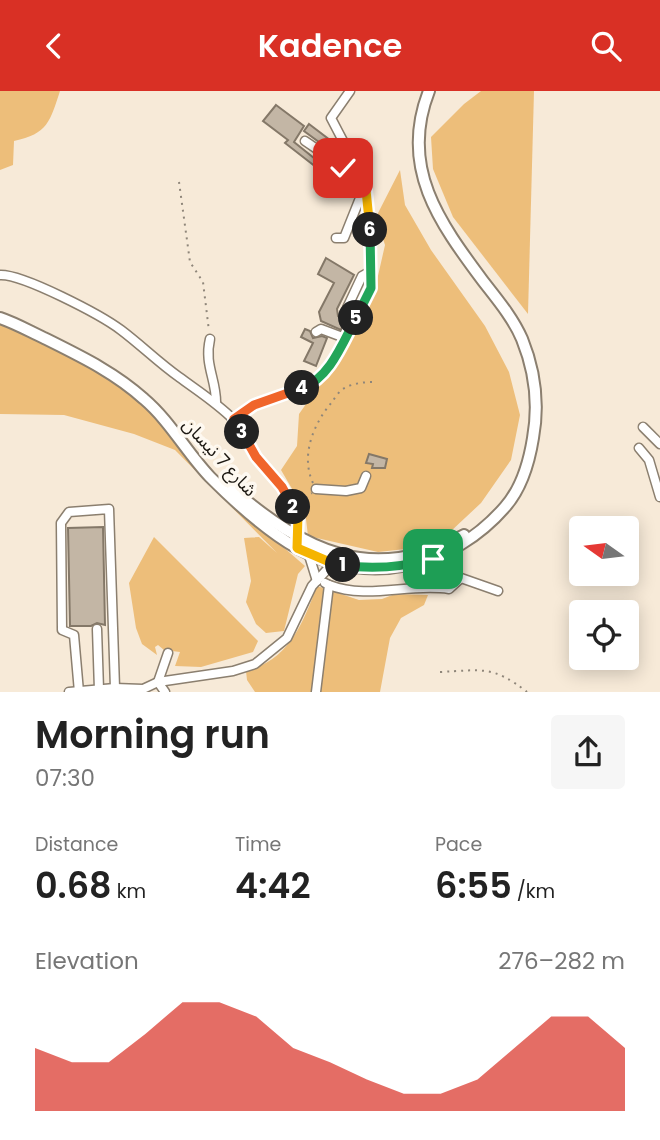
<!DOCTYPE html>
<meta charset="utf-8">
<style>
:root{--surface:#fff;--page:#f6f6f6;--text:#222;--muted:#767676;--accent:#d93025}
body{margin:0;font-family:Poppins,"Noto Sans Arabic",sans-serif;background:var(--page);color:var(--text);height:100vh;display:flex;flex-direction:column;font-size:26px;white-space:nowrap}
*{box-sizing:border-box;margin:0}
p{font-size:23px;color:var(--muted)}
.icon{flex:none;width:38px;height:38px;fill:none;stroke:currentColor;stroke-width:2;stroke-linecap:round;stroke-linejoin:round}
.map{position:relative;height:601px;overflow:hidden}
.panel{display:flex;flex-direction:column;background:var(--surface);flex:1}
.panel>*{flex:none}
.needle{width:46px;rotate:284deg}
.tools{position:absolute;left:569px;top:425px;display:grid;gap:14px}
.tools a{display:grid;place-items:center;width:70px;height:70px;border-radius:7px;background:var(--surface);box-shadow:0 4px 18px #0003;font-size:35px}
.pin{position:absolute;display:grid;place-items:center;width:60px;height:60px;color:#fff;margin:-30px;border-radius:14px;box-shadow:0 4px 10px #0006}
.km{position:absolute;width:35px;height:35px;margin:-18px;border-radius:50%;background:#222;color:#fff;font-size:19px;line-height:35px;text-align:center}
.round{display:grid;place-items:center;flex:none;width:74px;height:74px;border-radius:7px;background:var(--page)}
.overview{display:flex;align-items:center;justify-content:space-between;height:119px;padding:0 35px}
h1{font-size:38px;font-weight:600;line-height:52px}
.stats{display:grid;grid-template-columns:repeat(3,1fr);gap:10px;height:119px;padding:7px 35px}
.stats div{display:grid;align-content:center}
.stats b{font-size:35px;font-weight:600}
.stats small{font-size:19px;font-weight:400}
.stats p{font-size:19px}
.chart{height:196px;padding:14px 35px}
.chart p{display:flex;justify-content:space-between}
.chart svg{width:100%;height:126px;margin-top:7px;fill:var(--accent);opacity:.7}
header{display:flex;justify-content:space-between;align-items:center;height:91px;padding:0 35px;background:var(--accent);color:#fff;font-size:32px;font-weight:600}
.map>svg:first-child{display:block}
.green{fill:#edbe7a}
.building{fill:#c3b6a5;stroke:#847868;stroke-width:2}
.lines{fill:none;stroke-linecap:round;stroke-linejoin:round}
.minor-casing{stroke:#8b7f6f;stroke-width:11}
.major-casing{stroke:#8b7f6f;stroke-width:14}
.path{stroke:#8f867a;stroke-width:2;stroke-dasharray:2 5;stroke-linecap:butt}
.minor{stroke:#fff;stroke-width:8}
.major{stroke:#fff;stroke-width:10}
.split-1-casing{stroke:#fff;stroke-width:14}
.split-2-casing{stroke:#fff;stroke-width:14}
.split-3-casing{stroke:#fff;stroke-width:14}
.split-4-casing{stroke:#fff;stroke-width:14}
.split-5-casing{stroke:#fff;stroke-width:14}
.split-6-casing{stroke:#fff;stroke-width:14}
.split-7-casing{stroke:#fff;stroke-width:14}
.split-1{stroke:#22a559;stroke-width:9}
.split-2{stroke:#f5b400;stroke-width:9}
.split-3{stroke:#f0652b;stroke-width:9}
.split-4{stroke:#f0652b;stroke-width:9}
.split-5{stroke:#22a559;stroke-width:9}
.split-6{stroke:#22a559;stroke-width:9}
.split-7{stroke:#f5b400;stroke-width:9}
.labels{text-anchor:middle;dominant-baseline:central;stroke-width:7;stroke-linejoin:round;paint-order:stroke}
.street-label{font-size:18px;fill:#1b1711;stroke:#fef9f1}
</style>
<header><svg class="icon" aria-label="back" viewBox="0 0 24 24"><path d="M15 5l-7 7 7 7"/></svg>Kadence<svg class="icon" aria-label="search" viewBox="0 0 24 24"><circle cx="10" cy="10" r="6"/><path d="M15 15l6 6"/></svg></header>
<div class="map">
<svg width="660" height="601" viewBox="0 0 660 601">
<rect width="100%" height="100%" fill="#f7ead8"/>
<g class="green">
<path d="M0,0H60C50,30 48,43 14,50L13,74L0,79Z"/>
<polygon points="481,0 534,0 528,223 453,126 433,78 431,46 464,13"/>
<polygon points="400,79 405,114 431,159 485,235 509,281 520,324 511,369 481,412 450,441 415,457 378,461 308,445 305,420 281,379 297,355 299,323 347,255 375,198 385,154 376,126"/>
<polygon points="0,231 114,287 176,346 267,442 305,475 298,483 284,540 266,542 256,533 246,511 251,490 244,447 259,446 277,462 175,359 134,343 64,324 0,323"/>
<polygon points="154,446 258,550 253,561 201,576 175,575 180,561 164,559 158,554 155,556 157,564 142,553 136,537 129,492"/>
<path d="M317,495L359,509L382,508L395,503L428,504L424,514L401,527L390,547L380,601H255L247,589L246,580C289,569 303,532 317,495Z"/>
</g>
<g class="building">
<polygon points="276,14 304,35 294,51 324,75 328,73 330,76 325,83 285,52 288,49 263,30"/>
<polygon points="309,33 339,56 341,61 338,65 304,40"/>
<polygon points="326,167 354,184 337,218 338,225 346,228 341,239 321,230 319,221 334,192 318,183"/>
<polygon points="305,238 310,240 313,247 322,245 327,247 316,275 304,270 313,252 301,246"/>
<polygon points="369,363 387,368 385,377 372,377 373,373 366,372"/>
<polygon points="103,436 105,534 97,532 91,535 70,535 68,437"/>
</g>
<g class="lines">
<defs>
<g id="minor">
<polyline points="305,50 330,67"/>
<polyline points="334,70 364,97"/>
<polyline points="336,147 344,147 364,97"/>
<path d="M0,184C23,183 101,224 121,239C141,254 159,272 179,286C198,300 217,312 234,329"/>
<polyline points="347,217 362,185 371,180"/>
<polyline points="316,241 321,238 345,247"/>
<path d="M210,248C204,273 216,288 216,311"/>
<polyline points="643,336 660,353"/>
<polyline points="639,357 649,369 660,406"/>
<polyline points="316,398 346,400 361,397 366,385"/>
<polyline points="297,447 298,424 282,396 255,366 234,329 254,314 311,294 332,272 371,196 370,131 366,94 331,27 350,0"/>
<polyline points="308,461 317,490"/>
<path d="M329,494C368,509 408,492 449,498L461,487L498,500"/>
<polyline points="97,538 99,599"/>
<polyline points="69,601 115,597 143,598 158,591 233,580 255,573 287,547 312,495 333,472"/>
<polyline points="79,601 74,544 62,539 61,432 69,421 109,418 115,597"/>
<polyline points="165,601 158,591 168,562"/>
<polyline points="316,601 329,494 325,492"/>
</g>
<g id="major">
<path d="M0,227C15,232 29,240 44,247C80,265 114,281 144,308C170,330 187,362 210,386C236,412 265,439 297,457C369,497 453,476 505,416C522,397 529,372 533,347C539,314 535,280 522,248C513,227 497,208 483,190C439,131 399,76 429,0"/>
<path d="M232,398C305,460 372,495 464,444"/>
</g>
</defs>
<use href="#minor" class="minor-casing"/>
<use href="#major" class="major-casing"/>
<g class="path">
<polyline points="179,91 190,171 203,191 209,240"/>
<path d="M313,392C300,364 314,332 332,311C335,307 339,300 343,298C352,292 365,291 375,291"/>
<polyline points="300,411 312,402"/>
<path d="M440,581C481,579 493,574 527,601"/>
</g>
<use href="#minor" class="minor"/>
<use href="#major" class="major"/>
</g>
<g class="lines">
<defs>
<path id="split-1" d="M343,474C374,479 402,476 433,468"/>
<polyline id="split-2" points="293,416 298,424 297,457 332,472 343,474"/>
<polyline id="split-3" points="242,341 256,366 282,396 293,416"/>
<polyline id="split-4" points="242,341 234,328 254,314 302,297"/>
<path id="split-5" d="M302,297C330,287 343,251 356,227"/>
<polyline id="split-6" points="356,227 371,197 370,139"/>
<polyline id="split-7" points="343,77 366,99 370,139"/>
</defs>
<use href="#split-1" class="split-1-casing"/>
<use href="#split-2" class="split-2-casing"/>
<use href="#split-3" class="split-3-casing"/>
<use href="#split-4" class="split-4-casing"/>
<use href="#split-5" class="split-5-casing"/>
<use href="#split-6" class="split-6-casing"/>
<use href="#split-7" class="split-7-casing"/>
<use href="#split-1" class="split-1"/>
<use href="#split-2" class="split-2"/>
<use href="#split-3" class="split-3"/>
<use href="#split-4" class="split-4"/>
<use href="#split-5" class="split-5"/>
<use href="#split-6" class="split-6"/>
<use href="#split-7" class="split-7"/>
</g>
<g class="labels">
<g class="street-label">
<text transform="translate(220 366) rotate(47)">شارع 7 نيسان</text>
</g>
</g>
</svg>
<div class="tools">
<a><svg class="needle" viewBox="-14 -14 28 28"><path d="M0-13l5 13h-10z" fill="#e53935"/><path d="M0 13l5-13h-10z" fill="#767676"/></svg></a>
<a><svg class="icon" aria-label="locate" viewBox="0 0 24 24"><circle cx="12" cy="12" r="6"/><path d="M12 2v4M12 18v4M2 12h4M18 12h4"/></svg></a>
</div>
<div class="pin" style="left:433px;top:468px;background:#1e9e55"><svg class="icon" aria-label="arrive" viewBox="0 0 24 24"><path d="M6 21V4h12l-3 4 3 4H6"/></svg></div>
<div class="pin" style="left:343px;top:77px;background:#d93025"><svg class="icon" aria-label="check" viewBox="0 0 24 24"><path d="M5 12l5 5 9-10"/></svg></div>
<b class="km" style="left:343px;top:474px">1</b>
<b class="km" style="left:293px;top:416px">2</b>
<b class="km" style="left:242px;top:341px">3</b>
<b class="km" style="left:302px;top:297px">4</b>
<b class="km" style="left:356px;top:227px">5</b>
<b class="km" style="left:370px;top:139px">6</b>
</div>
<section class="panel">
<div class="overview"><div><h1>Morning run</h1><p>07:30</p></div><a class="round"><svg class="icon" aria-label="share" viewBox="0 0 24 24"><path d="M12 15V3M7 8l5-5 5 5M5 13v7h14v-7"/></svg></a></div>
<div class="stats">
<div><p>Distance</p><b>0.68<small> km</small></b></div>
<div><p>Time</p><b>4:42</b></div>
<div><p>Pace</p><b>6:55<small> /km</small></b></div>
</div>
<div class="chart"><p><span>Elevation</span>276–282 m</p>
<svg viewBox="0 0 160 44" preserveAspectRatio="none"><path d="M0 44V22L10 27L20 27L30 17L40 6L50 6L60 11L70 22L80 27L90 33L100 38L110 38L120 33L130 22L140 11L150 11L160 22V44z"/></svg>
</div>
</section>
